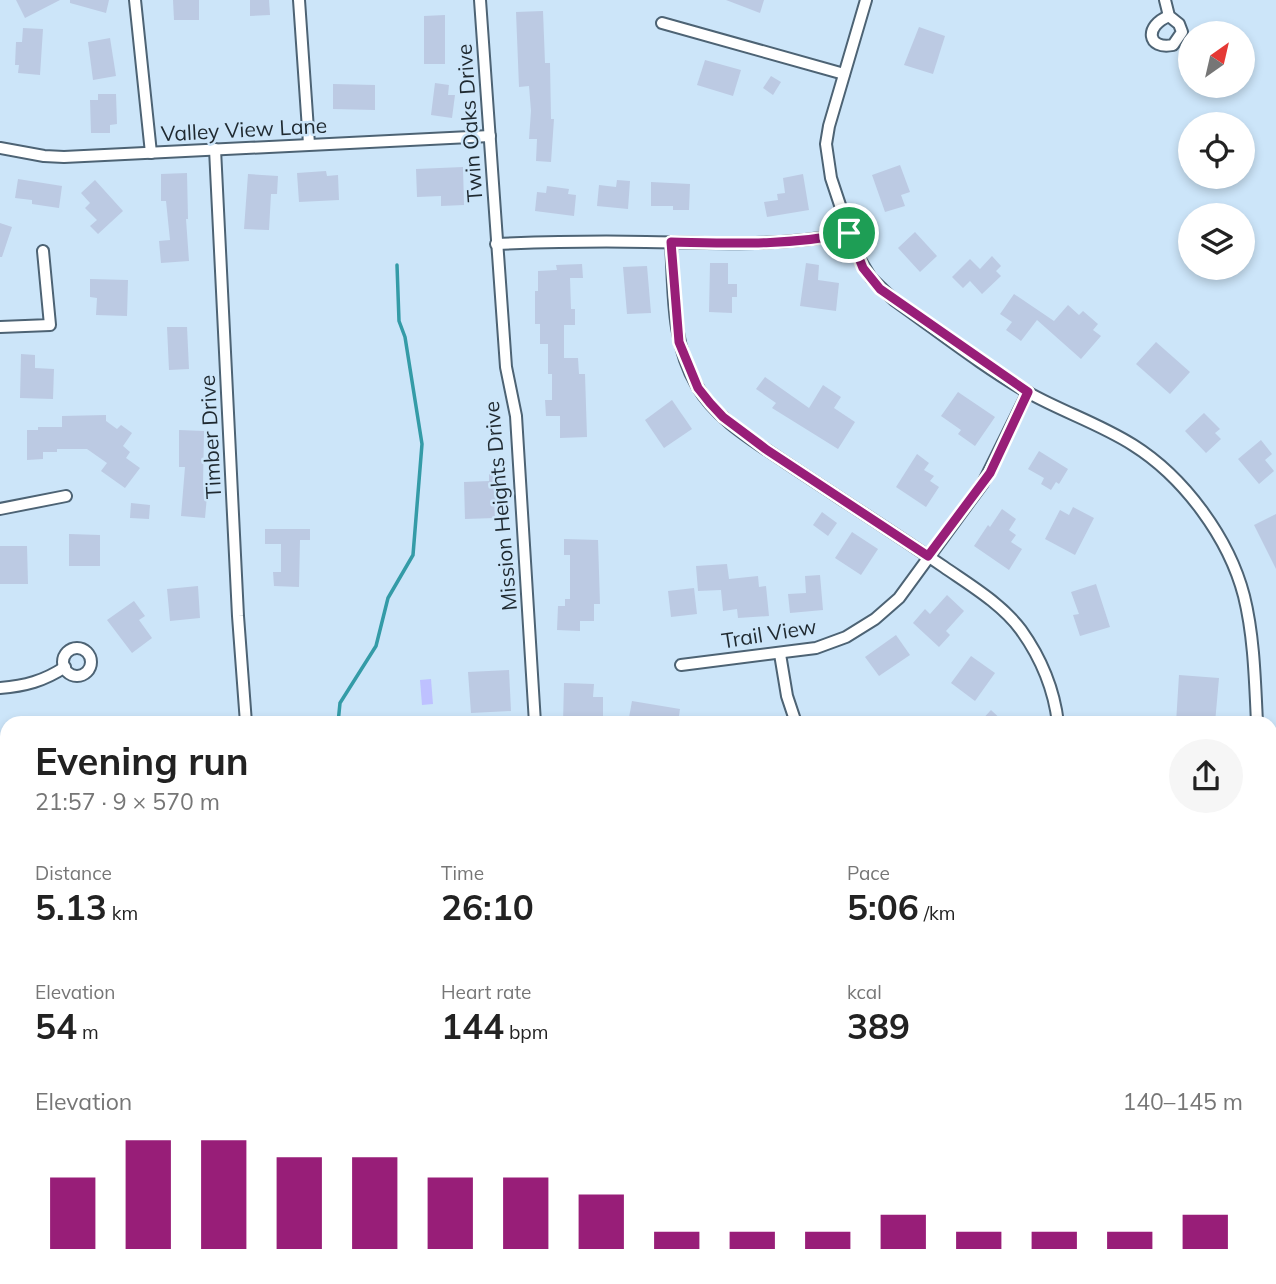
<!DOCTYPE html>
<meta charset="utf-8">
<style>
:root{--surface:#fff;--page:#f6f6f6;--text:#222;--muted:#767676;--accent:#981e78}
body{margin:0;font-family:Mulish,sans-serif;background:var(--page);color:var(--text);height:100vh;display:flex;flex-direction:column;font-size:26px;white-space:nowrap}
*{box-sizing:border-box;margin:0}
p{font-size:23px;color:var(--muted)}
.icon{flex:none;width:38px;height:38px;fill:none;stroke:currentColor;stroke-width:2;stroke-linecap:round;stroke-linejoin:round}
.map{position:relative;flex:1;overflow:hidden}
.sheet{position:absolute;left:0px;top:716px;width:1278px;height:569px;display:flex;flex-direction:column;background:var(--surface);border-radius:21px 21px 0 0;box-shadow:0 4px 10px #0003}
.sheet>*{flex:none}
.needle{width:46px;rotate:34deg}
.tools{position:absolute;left:1178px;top:21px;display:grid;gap:14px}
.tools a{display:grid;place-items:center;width:77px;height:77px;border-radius:50%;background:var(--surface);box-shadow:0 4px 10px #0003;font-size:35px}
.pin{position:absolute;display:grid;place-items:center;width:60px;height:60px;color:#fff;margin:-30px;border:4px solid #fff;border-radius:50%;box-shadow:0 2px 7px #0007}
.round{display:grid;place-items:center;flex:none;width:74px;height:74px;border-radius:37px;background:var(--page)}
.summary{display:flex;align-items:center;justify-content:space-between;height:119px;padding:0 35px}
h1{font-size:38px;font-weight:700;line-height:52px}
.figures{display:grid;grid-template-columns:repeat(3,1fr);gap:10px;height:119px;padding:7px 35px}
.figures div{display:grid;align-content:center}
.figures b{font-size:35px;font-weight:700}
.figures small{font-size:19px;font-weight:400}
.figures p{font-size:19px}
.chart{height:196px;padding:14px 35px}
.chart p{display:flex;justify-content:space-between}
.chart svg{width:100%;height:126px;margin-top:7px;stroke:var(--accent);stroke-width:6}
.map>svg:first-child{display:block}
.green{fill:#bec1ff}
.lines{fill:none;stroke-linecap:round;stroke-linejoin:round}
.stream{stroke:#349ba7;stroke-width:3.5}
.building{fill:#bccae3}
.minor-casing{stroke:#4d6374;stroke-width:14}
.minor{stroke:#fff;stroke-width:10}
.route-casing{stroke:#fff;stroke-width:14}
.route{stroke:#981e78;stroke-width:9}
.labels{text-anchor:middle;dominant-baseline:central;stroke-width:5;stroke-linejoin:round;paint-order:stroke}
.street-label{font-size:21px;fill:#1f2930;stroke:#cce5f9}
</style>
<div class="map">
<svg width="1276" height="1284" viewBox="0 0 1276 1284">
<rect width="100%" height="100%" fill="#cce5f9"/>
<polygon class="green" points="431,679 433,704 422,705 420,680"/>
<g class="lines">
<g class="stream">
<polyline points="338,723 340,703 376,646 388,598 413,555 422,444 405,337 399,321 397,265"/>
<polyline points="203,1284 207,1278"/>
</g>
</g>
<g class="building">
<polygon points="16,0 60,0 25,18"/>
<polygon points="70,0 109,0 106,13 70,3"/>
<polygon points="173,0 199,0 199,20 174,20"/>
<polygon points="250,0 269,0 270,15 250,16"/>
<polygon points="726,0 764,0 760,13"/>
<polygon points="543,11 545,63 550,63 551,119 554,119 551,162 536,161 537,139 529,139 531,111 529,86 519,87 516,12"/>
<polygon points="445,15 445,64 424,64 424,16"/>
<polygon points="919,27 945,36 933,74 904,65"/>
<polygon points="23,28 43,29 40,75 18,73 19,65 15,65 16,42 22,42"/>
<polygon points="110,38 116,76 93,80 88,42"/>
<polygon points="705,60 741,70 733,96 697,85"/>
<polygon points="771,76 781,82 773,95 763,88"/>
<polygon points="435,83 449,85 448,95 455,95 452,118 431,115"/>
<polygon points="333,84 375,85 375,110 333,109"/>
<polygon points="98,94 116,94 117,124 110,125 110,133 91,133 90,100 98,100"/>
<polygon points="900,165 910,192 901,195 905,206 885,212 872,175"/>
<polygon points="463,167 464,205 441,206 441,196 417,197 416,169"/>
<polygon points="326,171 327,176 338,175 339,200 299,202 297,173"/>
<polygon points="187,173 188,219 186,219 189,261 161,263 159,241 170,240 166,201 161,201 161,174"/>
<polygon points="248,174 278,176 277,194 271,194 269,230 244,229"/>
<polygon points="803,174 809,210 767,217 764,202 778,200 777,194 785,193 783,178"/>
<polygon points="18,179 62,186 59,208 32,204 32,200 15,198"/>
<polygon points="95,180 123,211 98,234 90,226 97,220 85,208 90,203 81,193"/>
<polygon points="617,180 630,181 628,209 597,206 599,185 616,187"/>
<polygon points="651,182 690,184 689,210 673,210 673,206 651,206"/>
<polygon points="547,186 569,189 568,194 576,195 574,216 535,211 537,192 546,193"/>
<polygon points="0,223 12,227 2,257 0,257"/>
<polygon points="915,232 937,256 920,272 898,248"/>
<polygon points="992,256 1001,266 996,271 1001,276 982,294 970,281 963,288 952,277 970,259 980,269"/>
<polygon points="710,263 728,263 728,284 737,284 737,297 732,297 732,313 709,312"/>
<polygon points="806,263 819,265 818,280 839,283 836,311 800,306"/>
<polygon points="582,264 583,278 570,278 571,309 575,309 575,325 564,325 564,358 578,358 579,374 585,374 587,437 560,438 560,416 546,416 545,400 552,400 552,374 548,374 548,344 540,344 540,324 535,324 535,291 538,291 538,271 557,270 556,265"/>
<polygon points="647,266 651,313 627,314 623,267"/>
<polygon points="90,279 128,280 127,316 96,315 97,298 90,297"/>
<polygon points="1014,294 1054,321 1068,305 1079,315 1083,311 1098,324 1093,330 1101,336 1081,359 1037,320 1021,341 1006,330 1012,322 1000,314"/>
<polygon points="167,327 187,327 189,369 169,370"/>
<polygon points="1156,342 1190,372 1170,394 1136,364"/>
<polygon points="21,354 35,355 35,368 54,369 53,399 20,398"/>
<polygon points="765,377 809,408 823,385 841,397 834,408 855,422 838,449 772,408 776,403 756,389"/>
<polygon points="958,392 995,417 975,446 958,434 961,430 941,416"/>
<polygon points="672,400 692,429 664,448 645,420"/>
<polygon points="1204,413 1220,429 1215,433 1221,439 1206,453 1185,431"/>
<polygon points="106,415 106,421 117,429 121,425 132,433 123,446 130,452 126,458 140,468 125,488 101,471 107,463 87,449 57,449 57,452 43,452 43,459 27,460 27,430 38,430 38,427 62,427 62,416"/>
<polygon points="179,430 204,431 203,485 208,485 205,518 181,516 185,467 179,467"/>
<polygon points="1261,440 1272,454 1265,460 1274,471 1259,484 1238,459"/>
<polygon points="1039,451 1068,469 1059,484 1056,482 1051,490 1041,484 1044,478 1028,469"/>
<polygon points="917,454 929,463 924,470 934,476 930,481 939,487 926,507 896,487"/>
<polygon points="505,473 506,500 494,501 495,518 465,519 464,482 489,481 489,474"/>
<polygon points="131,503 150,505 149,519 130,518"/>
<polygon points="1073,507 1094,518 1075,555 1045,539 1060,510 1069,515"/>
<polygon points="1002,509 1016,519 1009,530 1016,535 1011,542 1022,549 1009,570 974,546 988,525 990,527"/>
<polygon points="822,512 837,523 828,536 813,525"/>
<polygon points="1276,514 1276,569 1254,525"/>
<polygon points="265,529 310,529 310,540 300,540 299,587 274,586 273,572 281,572 281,544 265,544"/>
<polygon points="852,532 878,549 861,575 835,558"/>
<polygon points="69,534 100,535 100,566 69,566"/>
<polygon points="564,539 598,540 600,604 594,604 594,621 580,621 580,631 557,630 558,606 565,606 565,599 570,599 570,555 564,555"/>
<polygon points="0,546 27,546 28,584 0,584"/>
<polygon points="727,564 729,579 758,576 759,587 766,586 769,616 738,618 737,609 723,611 721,590 698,591 696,566"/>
<polygon points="820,575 823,610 790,613 788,594 806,593 805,576"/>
<polygon points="1096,584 1110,627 1080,636 1073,615 1079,614 1071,592"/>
<polygon points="198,586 200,618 170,621 167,589"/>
<polygon points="694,588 697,614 671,617 668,591"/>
<polygon points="947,595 964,611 946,631 950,635 939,647 913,623 925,609 930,614"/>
<polygon points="134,601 145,616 139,620 152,638 132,653 107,620"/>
<polygon points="896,635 910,655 879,676 865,657"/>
<polygon points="971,656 995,673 975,701 951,683"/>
<polygon points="509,670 511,711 471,713 468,672"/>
<polygon points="1179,675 1219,678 1215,723 1176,723"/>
<polygon points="564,683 594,684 593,697 603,697 603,723 563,723"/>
<polygon points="632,701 680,709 678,723 628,723"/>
<polygon points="991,710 1005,723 979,723"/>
</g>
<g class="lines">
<defs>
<g id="minor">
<polyline points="135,0 151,153"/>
<polyline points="299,0 309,144"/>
<polyline points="480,0 506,367 516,416 535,723"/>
<path d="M866,0L829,126L826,144L831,178L856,253L871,278L894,300C938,331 982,366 1029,393C1063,412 1100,424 1133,445C1184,477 1229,538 1244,596C1254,636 1255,681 1257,723"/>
<path d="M1165,0L1169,16L1179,24L1182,32L1173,45C1147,50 1144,26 1169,16"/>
<polyline points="662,23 844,74"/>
<polyline points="0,148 44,156 64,157 490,136"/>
<polyline points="215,149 238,616 246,723"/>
<path d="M671,242C674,291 671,342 697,386C716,419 754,441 785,462C838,497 891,531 944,567C970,585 1002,604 1021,630C1041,658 1054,689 1058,723"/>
<path d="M496,244C546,242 596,241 646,242C715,243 782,247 849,233"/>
<polyline points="0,327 50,325 43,251"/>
<polyline points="0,509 66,496"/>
<circle cx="77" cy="662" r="14"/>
<polyline points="780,654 787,696 796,723"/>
<polyline points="681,665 816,648 846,637 875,619 899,598 983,483 1028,392"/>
<path d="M0,688C25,686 44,681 65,667"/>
<polyline points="0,889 7,889"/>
<polyline points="1270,1177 1276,1179"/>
<polyline points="0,1181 7,1181"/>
<polyline points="50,1278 50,1284"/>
<polyline points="309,1284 312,1278"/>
<polyline points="481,1284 484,1278"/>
<polyline points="758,1284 763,1278"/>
<polyline points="1239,1284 1240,1278"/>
</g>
</defs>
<use href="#minor" class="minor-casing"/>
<use href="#minor" class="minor"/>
</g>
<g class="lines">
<defs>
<path id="route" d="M849,233L863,268L880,289L1028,392L990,473L928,556L767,450L723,417L710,403L698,388L679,342L671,242C731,243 790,246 849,233Z"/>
</defs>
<use href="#route" class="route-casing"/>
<use href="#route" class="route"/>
</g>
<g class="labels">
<g class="street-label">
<text transform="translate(469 123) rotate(-94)">Twin Oaks Drive</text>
<text transform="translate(244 129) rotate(-3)">Valley View Lane</text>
<text transform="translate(210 437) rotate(-93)">Timber Drive</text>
<text transform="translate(500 506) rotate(-95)">Mission Heights Drive</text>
<text transform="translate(769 633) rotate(-9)">Trail View</text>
</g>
</g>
</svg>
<div class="tools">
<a><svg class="needle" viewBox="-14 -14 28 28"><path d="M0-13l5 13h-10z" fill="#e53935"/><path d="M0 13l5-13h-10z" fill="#767676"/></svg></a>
<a><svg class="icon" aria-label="locate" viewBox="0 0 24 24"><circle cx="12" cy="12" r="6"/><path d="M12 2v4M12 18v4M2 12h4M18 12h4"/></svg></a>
<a><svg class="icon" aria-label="layers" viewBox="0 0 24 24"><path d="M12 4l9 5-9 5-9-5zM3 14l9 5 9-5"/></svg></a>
</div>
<div class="pin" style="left:849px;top:233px;background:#1e9e55"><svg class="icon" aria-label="arrive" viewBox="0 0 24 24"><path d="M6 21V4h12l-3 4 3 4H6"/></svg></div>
<section class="sheet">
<div class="summary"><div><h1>Evening run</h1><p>21:57 · 9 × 570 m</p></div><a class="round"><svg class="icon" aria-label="share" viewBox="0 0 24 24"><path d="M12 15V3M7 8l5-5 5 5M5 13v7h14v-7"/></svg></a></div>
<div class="figures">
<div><p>Distance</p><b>5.13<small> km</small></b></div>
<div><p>Time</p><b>26:10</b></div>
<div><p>Pace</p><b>5:06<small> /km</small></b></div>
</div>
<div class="figures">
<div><p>Elevation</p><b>54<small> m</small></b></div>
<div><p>Heart rate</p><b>144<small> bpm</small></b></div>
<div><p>kcal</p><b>389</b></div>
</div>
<div class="chart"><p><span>Elevation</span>140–145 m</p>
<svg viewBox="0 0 160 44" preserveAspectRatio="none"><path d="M5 44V19M15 44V6M25 44V6M35 44V12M45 44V12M55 44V19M65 44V19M75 44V25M85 44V38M95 44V38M105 44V38M115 44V32M125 44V38M135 44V38M145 44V38M155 44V32"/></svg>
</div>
</section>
</div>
